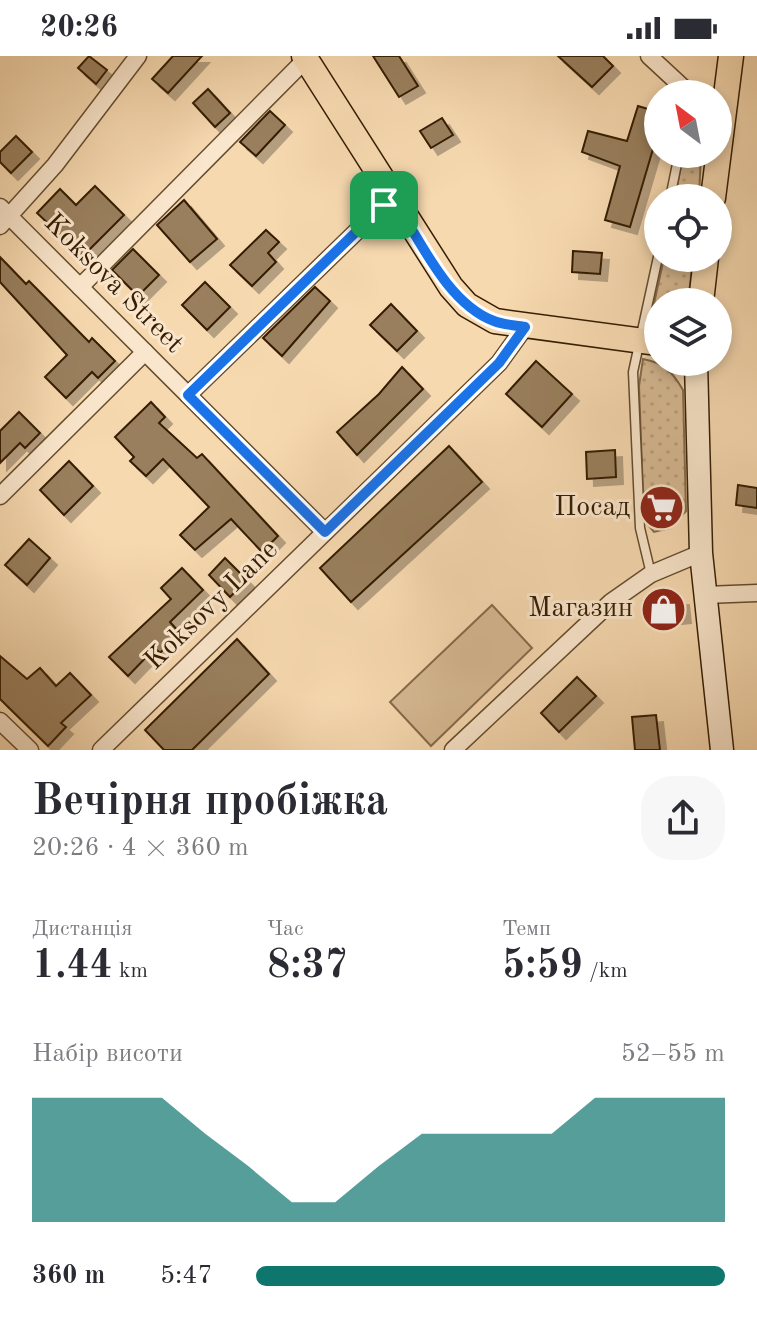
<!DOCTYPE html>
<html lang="uk">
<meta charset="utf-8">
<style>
:root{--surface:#fff;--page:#f7f7f7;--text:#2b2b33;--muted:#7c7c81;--accent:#0f766e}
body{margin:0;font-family:"Old Standard TT",serif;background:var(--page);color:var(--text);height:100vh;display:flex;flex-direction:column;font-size:30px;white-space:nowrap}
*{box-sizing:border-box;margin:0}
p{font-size:26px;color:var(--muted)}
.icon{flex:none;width:44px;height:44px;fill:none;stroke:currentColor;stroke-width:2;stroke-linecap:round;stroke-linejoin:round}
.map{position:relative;height:694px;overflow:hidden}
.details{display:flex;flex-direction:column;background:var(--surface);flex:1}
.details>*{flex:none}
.needle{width:52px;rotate:328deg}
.buttons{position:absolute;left:644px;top:24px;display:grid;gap:16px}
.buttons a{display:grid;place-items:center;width:88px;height:88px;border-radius:50%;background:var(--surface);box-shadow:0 4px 12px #0003;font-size:40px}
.pin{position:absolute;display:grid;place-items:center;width:68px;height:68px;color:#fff;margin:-34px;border-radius:16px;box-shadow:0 4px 12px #0006}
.round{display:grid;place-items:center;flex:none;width:84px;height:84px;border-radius:32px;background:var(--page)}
.headline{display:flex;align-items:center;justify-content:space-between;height:136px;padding:0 32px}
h1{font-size:44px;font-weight:700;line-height:60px}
.figures{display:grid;grid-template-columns:repeat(3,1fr);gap:12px;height:136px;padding:8px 32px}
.figures div{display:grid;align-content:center}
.figures b{font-size:40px;font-weight:700}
.figures small{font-size:22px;font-weight:400}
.figures p{font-size:22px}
.chart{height:224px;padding:16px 32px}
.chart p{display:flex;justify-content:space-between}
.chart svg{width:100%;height:144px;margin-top:8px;fill:var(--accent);opacity:.7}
ul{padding:0 32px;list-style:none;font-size:26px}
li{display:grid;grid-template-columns:128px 96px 1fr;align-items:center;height:60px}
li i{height:20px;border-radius:10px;background:var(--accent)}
.status{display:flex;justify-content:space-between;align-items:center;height:56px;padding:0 40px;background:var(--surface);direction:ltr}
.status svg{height:22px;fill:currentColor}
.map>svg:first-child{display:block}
.green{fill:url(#green-dots);stroke:#856b4b;stroke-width:2}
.pitch{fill:#d6b993;stroke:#856b4b;stroke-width:2}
.building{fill:#997f5d;stroke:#341d03;stroke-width:2;filter:url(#shadow)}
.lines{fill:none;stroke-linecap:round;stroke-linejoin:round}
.lane-casing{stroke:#654c2e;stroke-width:11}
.street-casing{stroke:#654c2e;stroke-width:19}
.secondary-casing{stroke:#341d03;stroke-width:25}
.primary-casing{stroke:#341d03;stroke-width:27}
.lane{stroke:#fae6cc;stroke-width:8}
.street{stroke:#fae6cc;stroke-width:16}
.secondary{stroke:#fae6cc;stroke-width:22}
.primary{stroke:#f7d9b0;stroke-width:24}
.route-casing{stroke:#fff;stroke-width:16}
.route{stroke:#1a73e8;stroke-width:10}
.labels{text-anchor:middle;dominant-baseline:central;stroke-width:6;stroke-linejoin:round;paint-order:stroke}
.street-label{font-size:28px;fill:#341d03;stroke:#fae6cc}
.poi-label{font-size:28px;fill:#341d03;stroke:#fae6cc;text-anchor:end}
</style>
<div class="status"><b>20:26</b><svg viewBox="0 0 49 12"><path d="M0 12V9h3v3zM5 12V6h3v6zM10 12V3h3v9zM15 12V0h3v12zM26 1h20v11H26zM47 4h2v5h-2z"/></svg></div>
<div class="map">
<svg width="757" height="694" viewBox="0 0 757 694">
<defs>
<pattern id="green-dots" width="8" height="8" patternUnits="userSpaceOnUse" patternTransform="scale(2)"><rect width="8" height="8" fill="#d6b993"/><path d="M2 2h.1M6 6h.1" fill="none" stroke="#b89f7d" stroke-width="1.8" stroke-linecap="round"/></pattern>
<filter id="shadow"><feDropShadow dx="7" dy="7" stdDeviation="0" flood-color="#0004"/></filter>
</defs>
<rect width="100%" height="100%" fill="#f7d9b0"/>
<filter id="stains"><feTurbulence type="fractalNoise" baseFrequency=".0025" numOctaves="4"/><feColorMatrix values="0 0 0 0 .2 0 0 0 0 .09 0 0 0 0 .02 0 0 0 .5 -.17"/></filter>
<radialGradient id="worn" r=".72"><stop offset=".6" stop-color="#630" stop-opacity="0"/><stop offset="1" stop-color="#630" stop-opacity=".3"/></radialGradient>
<g class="green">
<polygon points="683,98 701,98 699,142 675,142"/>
<polygon points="664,202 693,202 688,246 658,246 658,275 648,275"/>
<path d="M643,303C664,307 672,315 683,334L686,455L670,472L654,476L644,464L639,330Z"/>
</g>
<polygon class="pitch" points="492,549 532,592 431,690 390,646"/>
<g class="building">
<polygon points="89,0 107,14 96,28 78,12"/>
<polygon points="173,0 202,0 168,37 152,23"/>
<polygon points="373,0 399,0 418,30 399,41"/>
<polygon points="558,0 603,0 613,10 592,31"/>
<polygon points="208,33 230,57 215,71 193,47"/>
<polygon points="638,50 658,56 658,76 630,171 605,164 620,110 582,96 588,75 627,85"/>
<polygon points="270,55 285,69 256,100 240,86"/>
<polygon points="442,62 453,79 431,92 420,75"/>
<polygon points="16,80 32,96 11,117 0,106 0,96"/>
<polygon points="95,130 124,159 83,200 37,157 60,133 76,149"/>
<polygon points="184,144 217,183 190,206 157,169"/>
<polygon points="266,174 279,186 268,197 276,206 252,230 230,209"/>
<polygon points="133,193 159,219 138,240 112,214"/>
<polygon points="573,195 602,197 600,218 572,216"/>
<polygon points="0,201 26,228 29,225 89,286 92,282 115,305 98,322 92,316 66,342 45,321 67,299 0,226"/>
<polygon points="205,226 230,251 207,274 182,249"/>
<polygon points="315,231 330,245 282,300 263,282"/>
<polygon points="391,248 417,275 397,295 370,269"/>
<polygon points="536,305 572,338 542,371 506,338"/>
<polygon points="402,311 423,333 357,399 337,376 379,338"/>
<polygon points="151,346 165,361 159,367 197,402 202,398 278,480 262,496 231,463 195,494 180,479 209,451 163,403 146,420 130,405 134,401 115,381"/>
<polygon points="19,356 40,377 25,392 20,387 0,407 0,375"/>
<polygon points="449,390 482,426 351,546 320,512"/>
<polygon points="615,394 616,421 587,423 586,396"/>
<polygon points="69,405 93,430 64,459 40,434"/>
<polygon points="738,429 757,432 757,452 736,449"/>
<polygon points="667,440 675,453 657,464 649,451"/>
<polygon points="29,483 50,502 27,529 5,509"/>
<polygon points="225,502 247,524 230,541 209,519"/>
<polygon points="182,512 203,534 170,566 180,577 160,597 155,592 128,620 109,601 171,543 161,532"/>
<polygon points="682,542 684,560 645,564 643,545"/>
<polygon points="237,583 269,618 192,694 164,694 145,674"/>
<polygon points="0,600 27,623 40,612 56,630 70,617 91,639 61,667 66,671 48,690 0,643"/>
<polygon points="577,621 596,640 559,676 541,657"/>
<polygon points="656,659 660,694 635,694 632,661"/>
</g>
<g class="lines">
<defs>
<g id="lane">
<polyline points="670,142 679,98"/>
<polyline points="651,518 640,472 633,316 658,201"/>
</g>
<g id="street">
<polyline points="649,0 690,38"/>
<polyline points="0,151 325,476"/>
<polyline points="0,170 55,109 138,0"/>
<polyline points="80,231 306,3"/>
<polyline points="188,339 392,141"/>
<polyline points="0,440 145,296"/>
<polyline points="705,539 757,537"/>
<polyline points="0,665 30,694"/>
<polyline points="101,694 499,307 525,271"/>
<polyline points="453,694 611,546 651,518 701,497"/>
</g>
<polyline id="secondary" points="696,306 701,497 722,694"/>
<g id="primary">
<polyline points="304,0 451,231 467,249 495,265 658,287"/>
<polyline points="713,142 731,0"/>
<polyline points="701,246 706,202"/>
</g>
</defs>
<use href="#lane" class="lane-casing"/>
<use href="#street" class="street-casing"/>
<use href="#secondary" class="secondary-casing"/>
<use href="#primary" class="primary-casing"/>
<use href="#lane" class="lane"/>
<use href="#street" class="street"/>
<use href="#secondary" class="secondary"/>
<use href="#primary" class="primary"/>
</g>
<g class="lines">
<defs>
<path id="route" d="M392,141C419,181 446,247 494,265C504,269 515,269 525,271L499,307L325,476L188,339Z"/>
</defs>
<use href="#route" class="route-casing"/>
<use href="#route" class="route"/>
</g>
<defs>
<symbol id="supermarket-disc" viewBox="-11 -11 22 22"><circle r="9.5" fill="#8f2418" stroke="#fae6cc"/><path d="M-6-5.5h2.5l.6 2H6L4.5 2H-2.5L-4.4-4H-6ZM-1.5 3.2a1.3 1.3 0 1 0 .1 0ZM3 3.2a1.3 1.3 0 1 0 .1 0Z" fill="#fff"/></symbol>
<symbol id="shop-disc" viewBox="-11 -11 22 22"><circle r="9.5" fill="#8f2418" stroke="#fae6cc"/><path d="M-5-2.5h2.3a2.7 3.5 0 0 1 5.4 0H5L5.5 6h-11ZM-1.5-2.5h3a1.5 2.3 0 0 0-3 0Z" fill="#fff"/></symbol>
</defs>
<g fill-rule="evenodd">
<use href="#supermarket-disc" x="636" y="426" width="51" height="51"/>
<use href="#shop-disc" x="638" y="528" width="51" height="51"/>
</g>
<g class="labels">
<g class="street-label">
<text transform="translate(113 228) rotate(45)">Koksova Street</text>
<text transform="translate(212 550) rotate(-44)">Koksovy Lane</text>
</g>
<g class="poi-label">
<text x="630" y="452">Посад</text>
<text x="633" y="553">Магазин</text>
</g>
</g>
<rect width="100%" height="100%" filter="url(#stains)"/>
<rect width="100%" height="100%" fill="url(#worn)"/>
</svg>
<div class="buttons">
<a><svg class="needle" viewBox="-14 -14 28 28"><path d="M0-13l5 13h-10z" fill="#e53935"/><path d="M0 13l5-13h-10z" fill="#7c7c81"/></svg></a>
<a><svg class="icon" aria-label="locate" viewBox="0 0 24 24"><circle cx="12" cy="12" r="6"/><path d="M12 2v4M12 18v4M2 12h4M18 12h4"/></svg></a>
<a><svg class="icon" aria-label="layers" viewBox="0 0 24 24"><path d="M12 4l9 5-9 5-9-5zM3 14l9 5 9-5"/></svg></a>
</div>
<div class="pin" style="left:384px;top:149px;background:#1e9e55"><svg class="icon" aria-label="arrive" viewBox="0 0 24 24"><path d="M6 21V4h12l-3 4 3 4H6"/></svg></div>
</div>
<section class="details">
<div class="headline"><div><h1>Вечірня пробіжка</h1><p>20:26 · 4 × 360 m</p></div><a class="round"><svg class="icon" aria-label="share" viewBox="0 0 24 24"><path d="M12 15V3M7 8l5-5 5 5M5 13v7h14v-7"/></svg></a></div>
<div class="figures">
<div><p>Дистанція</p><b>1.44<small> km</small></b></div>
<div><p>Час</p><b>8:37</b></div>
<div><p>Темп</p><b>5:59<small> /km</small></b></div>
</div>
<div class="chart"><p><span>Набір висоти</span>52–55 m</p>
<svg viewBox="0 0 160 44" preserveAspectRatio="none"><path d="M0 44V6L10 6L20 6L30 6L40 17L50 27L60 38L70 38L80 27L90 17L100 17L110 17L120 17L130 6L140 6L150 6L160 6V44z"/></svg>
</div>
<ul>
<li><b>360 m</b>5:47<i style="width:100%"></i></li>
</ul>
</section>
